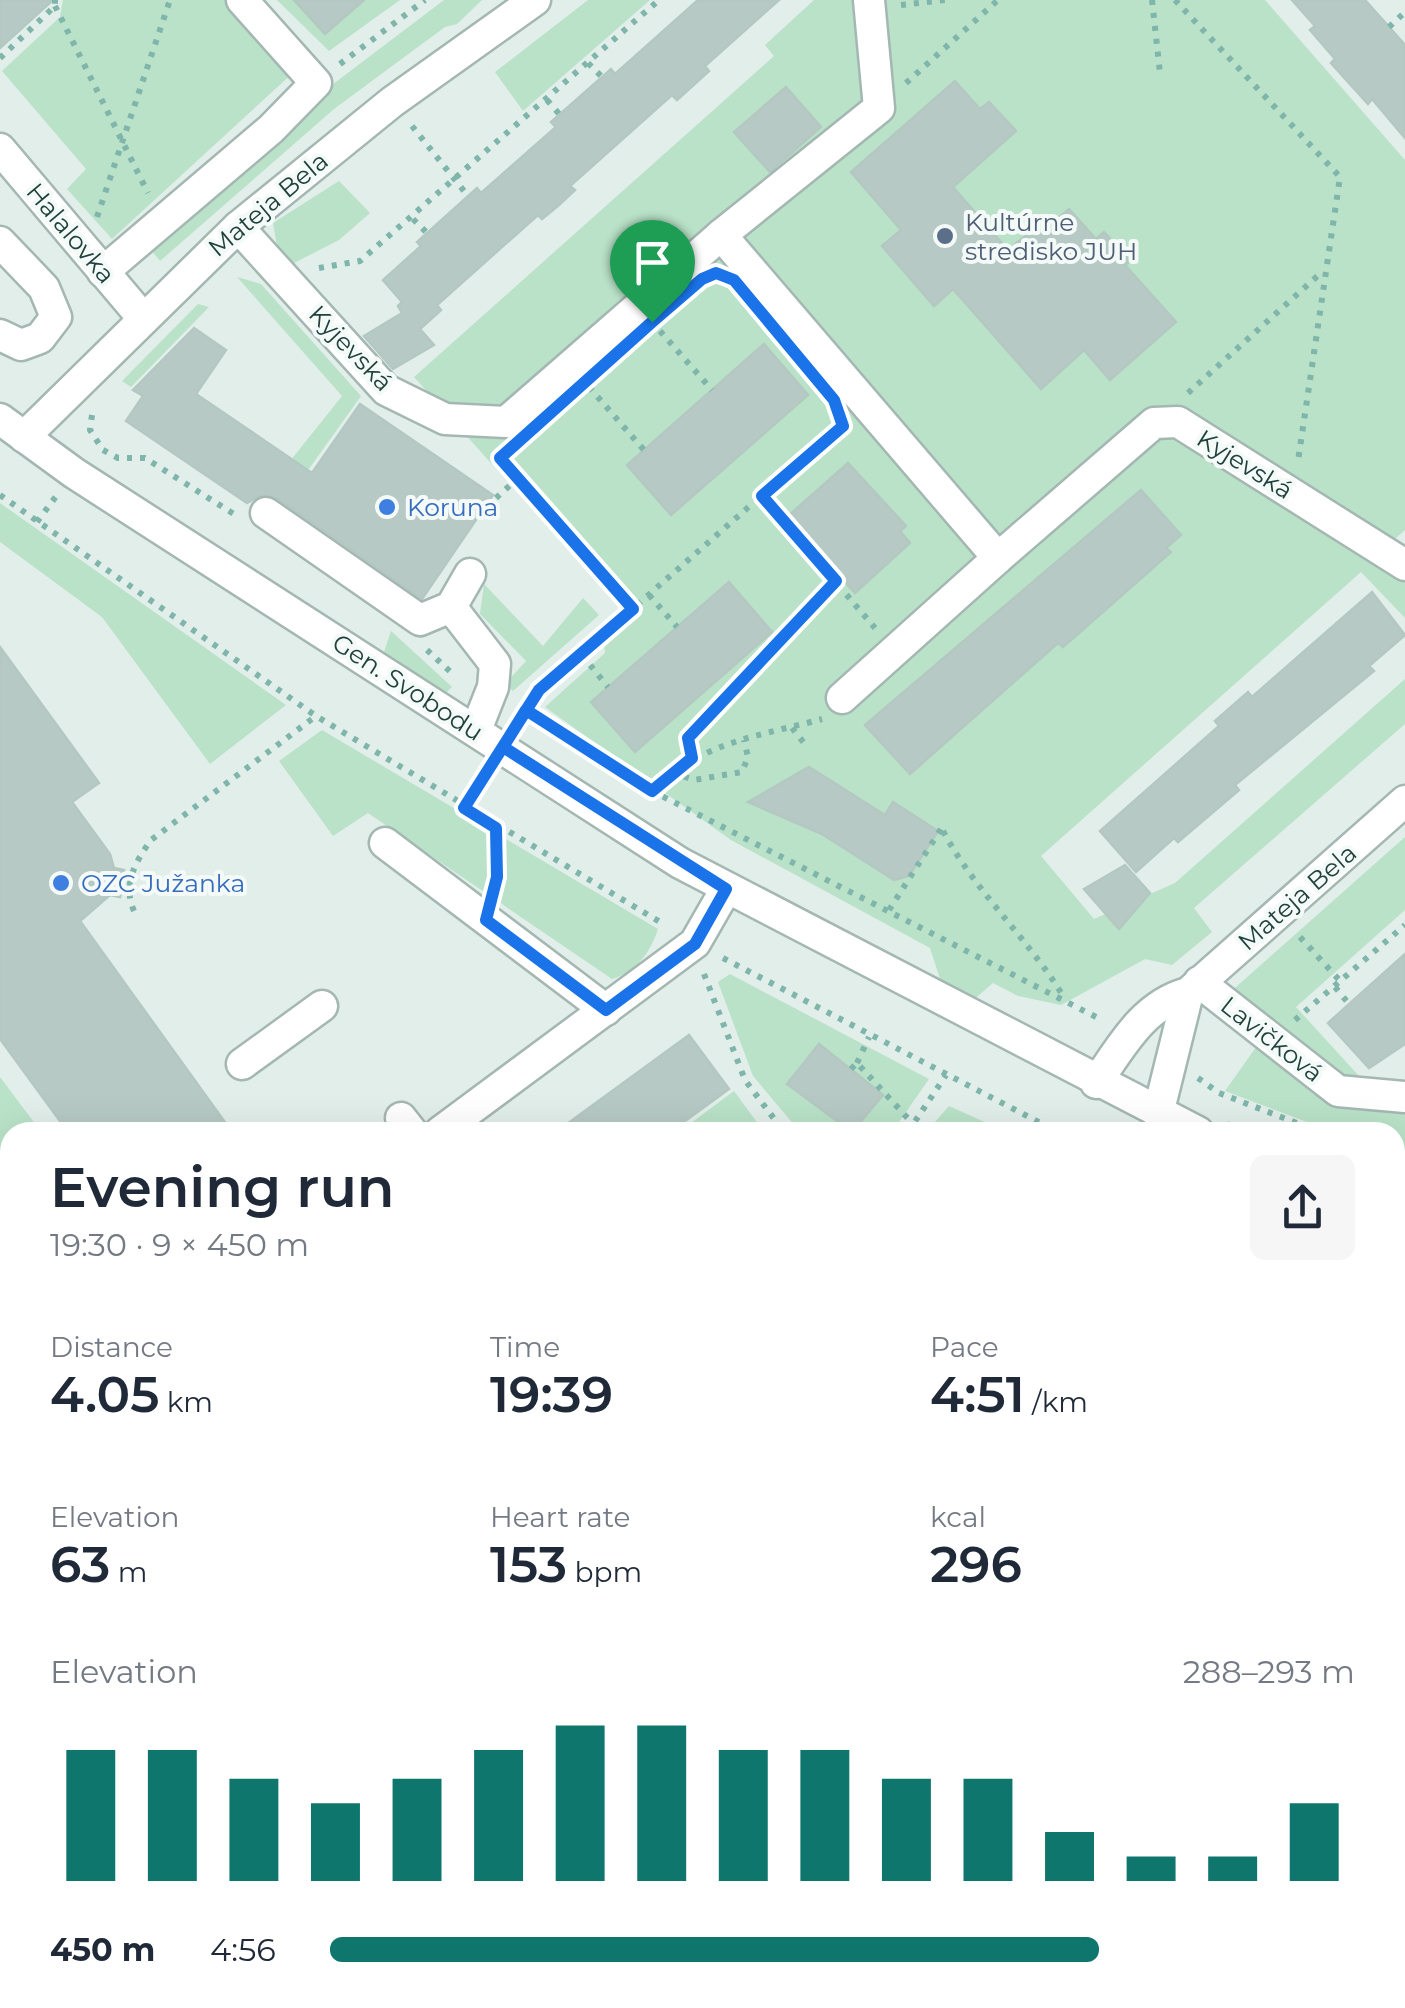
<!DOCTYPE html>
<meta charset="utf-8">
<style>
:root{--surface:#fff;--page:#f6f6f7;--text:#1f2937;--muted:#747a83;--accent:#0f766e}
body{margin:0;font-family:Montserrat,sans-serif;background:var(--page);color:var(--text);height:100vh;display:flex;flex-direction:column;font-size:38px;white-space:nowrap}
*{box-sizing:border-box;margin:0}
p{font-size:32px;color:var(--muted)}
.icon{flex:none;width:55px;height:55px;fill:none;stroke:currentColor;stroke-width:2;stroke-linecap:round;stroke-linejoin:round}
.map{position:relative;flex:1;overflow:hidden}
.drawer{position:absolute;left:0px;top:1122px;width:1405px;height:888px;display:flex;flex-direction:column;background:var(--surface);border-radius:30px 30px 0 0;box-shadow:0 10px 40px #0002}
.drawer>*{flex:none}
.pin{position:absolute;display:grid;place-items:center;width:85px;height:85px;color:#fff;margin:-102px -42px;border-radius:50% 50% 50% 0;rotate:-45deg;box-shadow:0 0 10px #0007}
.pin .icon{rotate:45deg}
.round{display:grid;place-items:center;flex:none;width:105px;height:105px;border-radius:15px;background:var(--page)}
.headline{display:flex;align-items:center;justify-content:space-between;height:170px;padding:0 50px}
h1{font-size:55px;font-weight:600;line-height:75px}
.stats{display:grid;grid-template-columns:repeat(3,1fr);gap:15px;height:170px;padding:10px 50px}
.stats div{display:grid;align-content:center}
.stats b{font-size:50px;font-weight:600}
.stats small{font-size:28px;font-weight:400}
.stats p{font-size:28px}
.chart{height:280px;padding:20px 50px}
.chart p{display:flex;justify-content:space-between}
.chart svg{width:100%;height:180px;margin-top:10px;stroke:var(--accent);stroke-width:6}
ul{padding:0 50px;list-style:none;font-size:32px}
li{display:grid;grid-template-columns:160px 120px 1fr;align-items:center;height:75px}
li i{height:25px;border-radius:12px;background:var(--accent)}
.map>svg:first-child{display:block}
.green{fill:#b9e2c8}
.building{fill:#b7c9c4;stroke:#b4c8c2;stroke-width:2.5}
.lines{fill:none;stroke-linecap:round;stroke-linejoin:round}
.minor-casing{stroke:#a4b7b2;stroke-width:35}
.path{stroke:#7fb5aa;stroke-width:6;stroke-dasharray:5 8;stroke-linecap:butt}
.minor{stroke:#fff;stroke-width:30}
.route-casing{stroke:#fff;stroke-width:20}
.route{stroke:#1a73e8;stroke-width:12}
.service-dot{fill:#5c6f8a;stroke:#f3faf7;stroke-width:4}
.shop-dot{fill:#3f7fe0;stroke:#f3faf7;stroke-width:4}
.labels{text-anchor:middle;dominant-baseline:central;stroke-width:8;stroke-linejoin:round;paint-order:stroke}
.street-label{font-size:25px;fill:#20413c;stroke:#f3faf7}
.service-label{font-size:25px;fill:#4e5e75;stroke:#f3faf7;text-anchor:start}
.shop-label{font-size:25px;fill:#366cbe;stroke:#f3faf7;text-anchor:start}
</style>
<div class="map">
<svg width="1405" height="2008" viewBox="0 0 1405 2008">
<rect width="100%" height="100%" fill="#e2eeea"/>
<g class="green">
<polygon points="63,0 231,0 296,70 112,239 67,189 86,169 2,71 60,17"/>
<polygon points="277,0 400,0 329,51"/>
<polygon points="444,0 482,0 457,24 445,27 334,109 160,261 147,245 320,94"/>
<polygon points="588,0 650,0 523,111 495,72"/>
<polygon points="814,0 1265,0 1405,160 1405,530 1369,562 1405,583 1405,618 1361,572 1041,856 1094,919 1175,883 1405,679 1405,724 1194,908 1212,932 1172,965 1145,959 1061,1005 1018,996 993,983 971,1002 941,982 930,948 731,840 545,707 605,653 604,643 631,620 414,377 774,56 765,45"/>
<polygon points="339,181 370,213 339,240 292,264 278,252 273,223"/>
<polygon points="237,277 261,284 361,396 281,508 263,495 342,396"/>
<polygon points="198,304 209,307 131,387 122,381"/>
<polygon points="0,503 286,705 210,764 102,617 0,542"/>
<polygon points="484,584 543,646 583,598 599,615 513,691 505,684 526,661 480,614"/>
<polygon points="391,631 452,687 446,693 384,652"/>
<path d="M322,730L658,929C650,953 637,971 612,979L368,813L333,836L279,761Z"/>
<polygon points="1405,837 1405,910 1296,1007 1369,1087 1344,1083 1228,994"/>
<polygon points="730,974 929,1079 892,1132 800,1132 753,1076 718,982"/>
<polygon points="1259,1043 1405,1104 1405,1160 1395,1156 1395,1132 1333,1132 1225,1091"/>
<polygon points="0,1077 36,1125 26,1132 10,1132 7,1239 0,1228"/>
<polygon points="734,1091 764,1132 679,1132"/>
<polygon points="949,1106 1007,1132 926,1132"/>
<polygon points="0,1264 10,1278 10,1629 0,1636"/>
<polygon points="1395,1311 1405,1316 1405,1400 1395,1396"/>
<polygon points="10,1699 10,2000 454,2000 460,2008 12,2008 0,1991 0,1706"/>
<polygon points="1405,1735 1405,2008 1110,2008 1121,2000 1395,2000 1395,1746"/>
<polygon points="471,2000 561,2000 568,2008 477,2008"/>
<polygon points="564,2000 663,2000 652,2008 570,2008"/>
<polygon points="754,2000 935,2000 924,2008 743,2008"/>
</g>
<g class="building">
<polygon points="0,0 53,0 0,48"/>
<polygon points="294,0 364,0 325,34"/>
<polygon points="698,0 779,0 705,66 709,71 677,100 672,95 570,186 575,190 559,205 542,219 538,215 437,305 441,310 420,329 434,345 393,369 364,336 402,313 398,306 402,302 383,280 421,246 417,242 477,188 481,193 556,127 551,122 611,69 615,74"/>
<polygon points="1292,0 1365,0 1405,45 1405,138 1372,99 1368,104 1331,63 1335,59 1310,30 1315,26"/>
<polygon points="955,81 980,109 989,102 1016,131 953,187 1008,250 1034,229 1040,234 1069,209 1096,239 1104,232 1130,261 1125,265 1176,322 1110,380 1084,350 1041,389 953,289 934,306 882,246 901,230 851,172"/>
<polygon points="786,87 821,127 770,172 734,132"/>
<polygon points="194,328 226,350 196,394 312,473 360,404 493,495 422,599 277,498 259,496 247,503 126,421 143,396 133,390"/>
<polygon points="764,344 808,395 671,515 627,465"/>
<polygon points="848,463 906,526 900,531 910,543 855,593 787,517"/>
<polygon points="1141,490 1181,535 1166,548 1171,552 1063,647 1058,643 910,774 865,725"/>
<polygon points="729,582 772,632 635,752 591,702"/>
<polygon points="1372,592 1405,635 1369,666 1374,671 1235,785 1239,790 1178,842 1174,838 1136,872 1100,831 1219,726 1215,721 1248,692 1252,697"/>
<polygon points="0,647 99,783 72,802 110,854 114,868 124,870 120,897 110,895 80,921 232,1132 68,1132 0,1039"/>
<polygon points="809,767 885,815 893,802 938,831 909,876 894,880 822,834 748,802"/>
<polygon points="1125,865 1150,893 1119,929 1084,889"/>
<polygon points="1405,954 1405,1044 1369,1068 1328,1023"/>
<polygon points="689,1035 729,1089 670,1132 556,1132"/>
<polygon points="819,1044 883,1095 852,1132 787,1084"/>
</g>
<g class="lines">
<defs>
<g id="minor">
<polyline points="0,149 142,317"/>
<polyline points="238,227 386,390 445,419 506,422 721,235 879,108 869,0"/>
<polyline points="721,235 998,558 1154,423 1178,422 1405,565"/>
<polyline points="0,242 44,288 56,317 40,338 21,345 0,335"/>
<polyline points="103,272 271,129 316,83 242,0"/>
<polyline points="0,419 74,473 680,863 1198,1132"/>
<polyline points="24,437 238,227 392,102 535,0"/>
<polyline points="266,513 420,620 451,607 470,574"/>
<polyline points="451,607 495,664 493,687 476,730"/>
<polyline points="842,698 998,558"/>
<polyline points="385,843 606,1010"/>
<polyline points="1199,982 1338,1091 1405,1097"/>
<polyline points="242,1064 322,1006"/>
<path d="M1096,1083C1121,1047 1143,1005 1188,993L1405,801"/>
<polyline points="1158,1114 1188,993"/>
<polyline points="401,1118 412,1132"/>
<polyline points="440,1132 695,943 726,889"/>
<polyline points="1395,1206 1405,1210"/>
<polyline points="1395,1244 1405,1248"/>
<polyline points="0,1247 10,1261"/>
<polyline points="1395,1672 1405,1667"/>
<polyline points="1030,2000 1036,2008"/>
<polyline points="721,2008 731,2000"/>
<polyline points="1066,2008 1079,2000"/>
</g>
</defs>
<use href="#minor" class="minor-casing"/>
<g class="path">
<polyline points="1152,0 1160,73"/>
<polyline points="1175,0 1340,177 1298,461"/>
<polyline points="901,5 945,0"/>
<polyline points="55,6 148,193"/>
<polyline points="1389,27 1405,12"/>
<polyline points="0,58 55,6 55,0"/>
<polyline points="588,63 602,77"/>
<polyline points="340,64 425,0"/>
<polyline points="906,83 998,0"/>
<polyline points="547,100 560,115"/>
<polyline points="412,126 468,196"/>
<polyline points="97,217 170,0"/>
<polyline points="413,219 427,233"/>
<polyline points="319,268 360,261 659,0"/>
<polyline points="660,331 712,390"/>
<polyline points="589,387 644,450"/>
<polyline points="1188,393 1323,271"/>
<polyline points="92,415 90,430 103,450 118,458 145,458 237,516"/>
<polyline points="495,453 633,609"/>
<polyline points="0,495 316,716 665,925"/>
<polyline points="762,496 875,628"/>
<polyline points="496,498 518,478"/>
<polyline points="37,522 57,495"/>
<polyline points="649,595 677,627"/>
<polyline points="427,650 455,676"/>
<polyline points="582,655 608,687"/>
<polyline points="519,708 652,791 1102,1020"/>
<polyline points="518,723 539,691 842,425"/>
<polyline points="792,728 808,748"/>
<polyline points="693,758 687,738 835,581"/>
<path d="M674,773C715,740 772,733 822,719"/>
<polyline points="652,791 674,773 694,780 742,772 748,757 744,740"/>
<polyline points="464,808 485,776"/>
<path d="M943,831C976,893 1029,939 1065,999"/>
<polyline points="495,886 497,829"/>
<polyline points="889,910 941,829"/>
<path d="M134,911C122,884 136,861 151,840L316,716"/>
<polyline points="1300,937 1341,982"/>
<polyline points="723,958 1058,1132"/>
<polyline points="704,974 745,1080 784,1132"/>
<polyline points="1335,987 1349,1004"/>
<polyline points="1295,1020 1405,925"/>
<polyline points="857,1063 869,1037"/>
<polyline points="851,1069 857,1063 914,1125"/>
<polyline points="1198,1078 1219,1093 1320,1132"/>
<polyline points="1227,1124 1244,1132"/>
<polyline points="908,1132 946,1075"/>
<polyline points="1395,1162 1405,1166"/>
<polyline points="1395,1289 1405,1293"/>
<polyline points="1395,1395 1405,1395"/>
<polyline points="0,1478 10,1479"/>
<polyline points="1395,1630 1405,1630"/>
<polyline points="0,1657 10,1650"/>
<polyline points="1395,1715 1405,1705"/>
<polyline points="1395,1899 1405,1912"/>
<polyline points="551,2000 557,2008"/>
<polyline points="965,2000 971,2008"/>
</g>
<use href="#minor" class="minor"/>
</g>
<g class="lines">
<defs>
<polyline id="route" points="652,322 500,458 633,609 539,690 464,808 496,828 497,877 486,920 606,1010 695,944 726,889 503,747 526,710 652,791 692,758 688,738 836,581 762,496 843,426 834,400 734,280 716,273 702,279 652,322"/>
</defs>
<use href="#route" class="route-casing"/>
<use href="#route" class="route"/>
</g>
<circle class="service-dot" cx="945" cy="236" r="10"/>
<g class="shop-dot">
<circle cx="387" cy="507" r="10"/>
<circle cx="61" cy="883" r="10"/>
</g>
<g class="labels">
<g class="street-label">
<text transform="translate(268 204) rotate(-40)">Mateja Bela</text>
<text transform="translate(71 233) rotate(50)">Halalovka</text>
<text transform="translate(351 348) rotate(46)">Kyjevská</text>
<text transform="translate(1245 464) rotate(32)">Kyjevská</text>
<text transform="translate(408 687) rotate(33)">Gen. Svobodu</text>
<text transform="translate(1297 897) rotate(-41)">Mateja Bela</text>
<text transform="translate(1272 1039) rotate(38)">Lavičková</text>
</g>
<g class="service-label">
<text x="965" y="222">Kultúrne<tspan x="965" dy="29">stredisko JUH</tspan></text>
</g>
<g class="shop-label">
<text x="407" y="507">Koruna</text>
<text x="81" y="883">OZC Južanka</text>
</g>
</g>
</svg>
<div class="pin" style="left:652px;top:322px;background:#1e9e55"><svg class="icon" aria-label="arrive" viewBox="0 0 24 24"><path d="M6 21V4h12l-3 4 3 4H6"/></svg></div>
<section class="drawer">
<div class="headline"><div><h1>Evening run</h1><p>19:30 · 9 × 450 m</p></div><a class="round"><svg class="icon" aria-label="share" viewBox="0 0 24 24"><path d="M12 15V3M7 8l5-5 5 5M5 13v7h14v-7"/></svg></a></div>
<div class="stats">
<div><p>Distance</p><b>4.05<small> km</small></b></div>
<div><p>Time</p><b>19:39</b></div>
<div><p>Pace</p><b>4:51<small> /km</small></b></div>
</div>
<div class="stats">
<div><p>Elevation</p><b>63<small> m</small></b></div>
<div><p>Heart rate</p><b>153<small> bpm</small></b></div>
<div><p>kcal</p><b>296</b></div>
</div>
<div class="chart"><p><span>Elevation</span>288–293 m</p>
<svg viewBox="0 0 160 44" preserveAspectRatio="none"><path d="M5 44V12M15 44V12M25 44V19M35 44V25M45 44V19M55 44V12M65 44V6M75 44V6M85 44V12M95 44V12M105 44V19M115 44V19M125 44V32M135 44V38M145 44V38M155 44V25"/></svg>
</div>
<ul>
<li><b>450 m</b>4:56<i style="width:75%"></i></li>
</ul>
</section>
</div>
